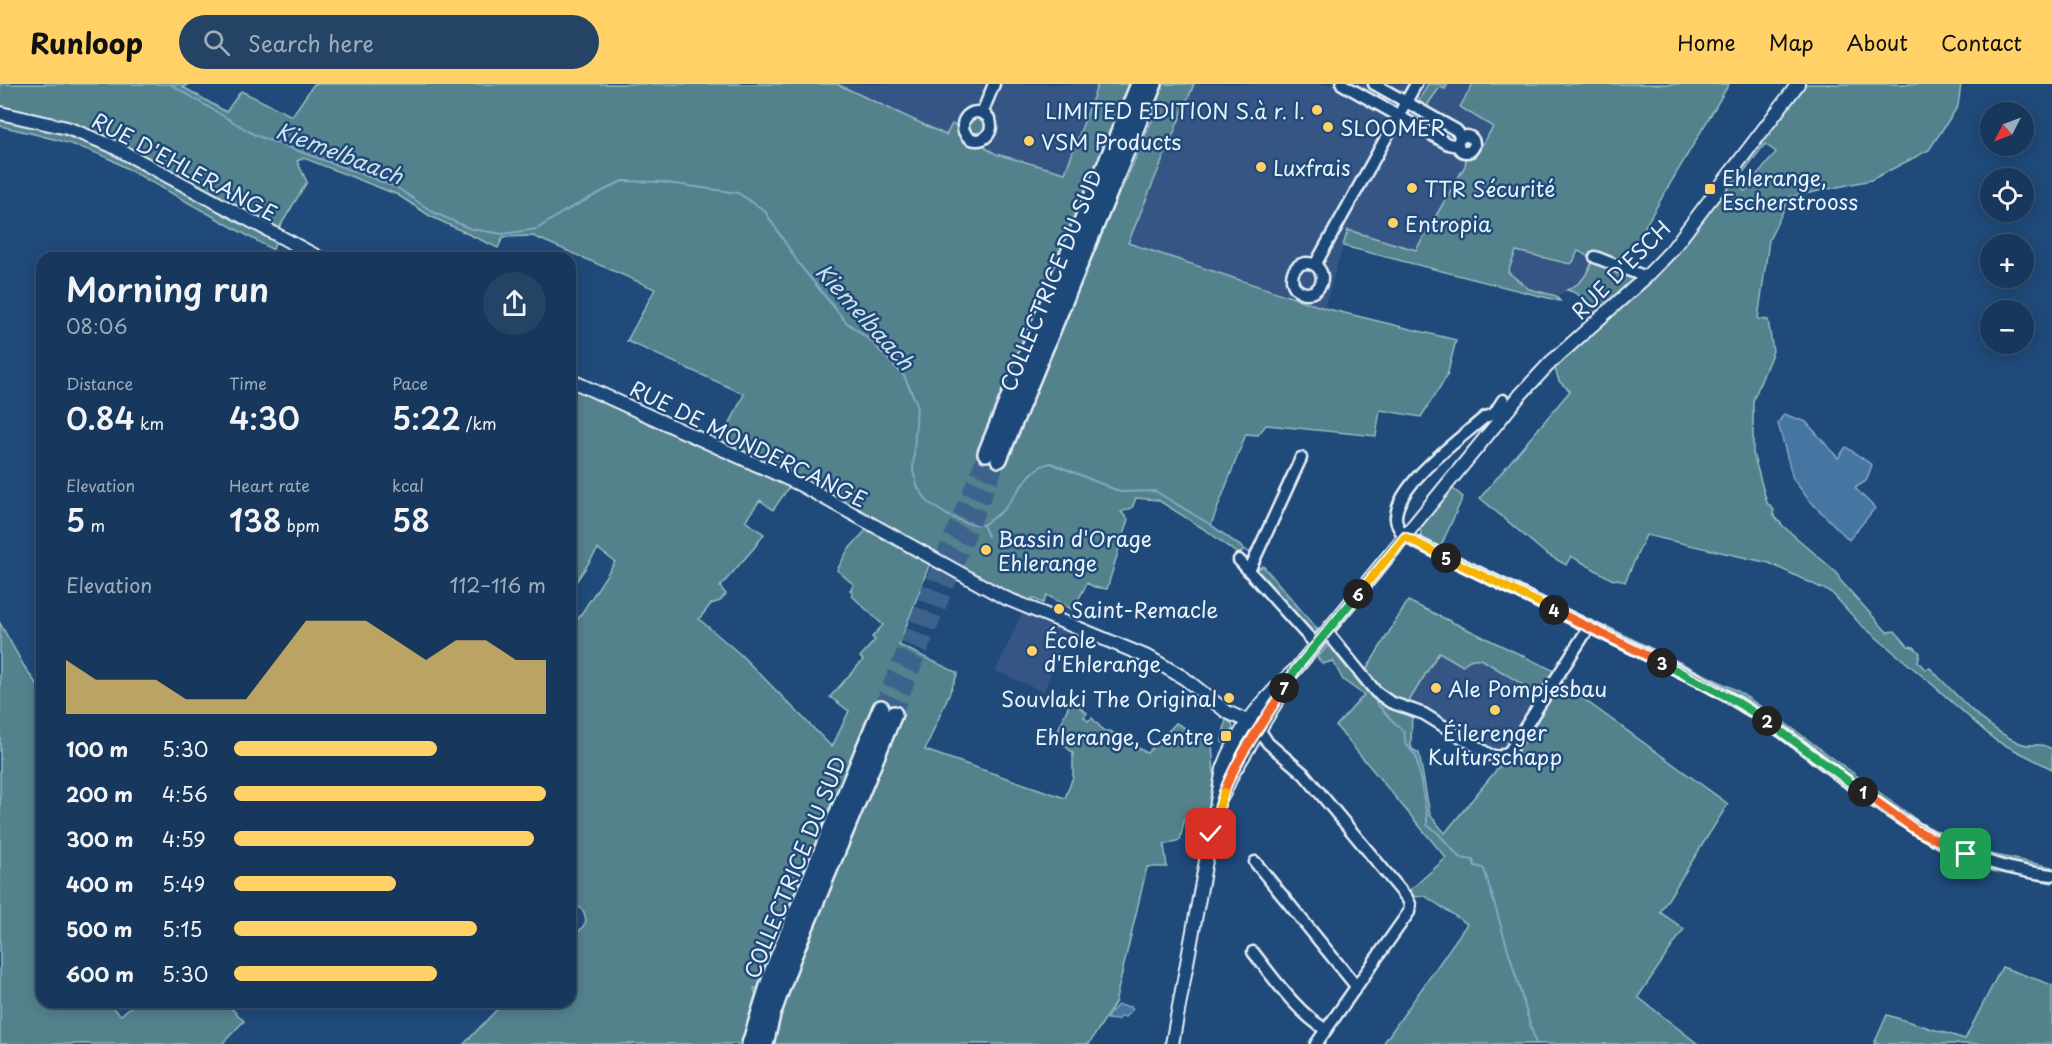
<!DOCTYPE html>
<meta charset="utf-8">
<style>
:root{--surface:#17385c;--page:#244365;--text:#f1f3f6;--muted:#9eacbb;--line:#365272;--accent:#ffd166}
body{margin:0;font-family:"Playpen Sans",sans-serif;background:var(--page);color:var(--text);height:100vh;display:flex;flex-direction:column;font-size:22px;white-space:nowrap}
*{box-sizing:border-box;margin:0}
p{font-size:20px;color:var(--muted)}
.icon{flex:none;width:33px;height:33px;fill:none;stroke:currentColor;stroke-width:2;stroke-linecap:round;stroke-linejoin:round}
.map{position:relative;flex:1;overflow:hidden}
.sheet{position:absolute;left:36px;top:168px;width:540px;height:756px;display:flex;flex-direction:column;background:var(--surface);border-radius:18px;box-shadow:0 3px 15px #0003,0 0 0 2px var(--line)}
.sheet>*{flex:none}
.needle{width:39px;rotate:228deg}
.fabs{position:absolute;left:1980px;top:18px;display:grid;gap:12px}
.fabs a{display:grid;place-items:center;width:54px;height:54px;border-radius:50%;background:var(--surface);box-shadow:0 3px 15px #0003,0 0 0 2px var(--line);font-size:30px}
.pin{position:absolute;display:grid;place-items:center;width:51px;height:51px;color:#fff;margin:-26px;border-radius:12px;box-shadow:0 3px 9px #0006}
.km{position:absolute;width:30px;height:30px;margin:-15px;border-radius:50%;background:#222;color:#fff;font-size:16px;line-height:30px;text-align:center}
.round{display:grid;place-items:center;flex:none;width:63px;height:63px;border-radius:32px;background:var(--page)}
.headline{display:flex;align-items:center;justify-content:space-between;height:102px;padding:0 30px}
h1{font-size:33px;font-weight:600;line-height:45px}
.stats{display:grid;grid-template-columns:repeat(3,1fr);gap:9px;height:102px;padding:6px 30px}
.stats div{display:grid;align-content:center}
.stats b{font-size:30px;font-weight:600}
.stats small{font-size:16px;font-weight:400}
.stats p{font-size:16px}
.chart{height:168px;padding:12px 30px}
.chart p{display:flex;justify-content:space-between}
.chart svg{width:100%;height:108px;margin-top:6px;fill:var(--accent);opacity:.7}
ul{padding:0 30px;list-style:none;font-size:20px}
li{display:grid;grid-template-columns:96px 72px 1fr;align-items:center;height:45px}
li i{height:15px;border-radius:8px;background:var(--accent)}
header{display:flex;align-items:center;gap:36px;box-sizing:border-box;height:84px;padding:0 30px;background:var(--accent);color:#111}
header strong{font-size:28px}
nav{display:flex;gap:33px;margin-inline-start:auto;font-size:21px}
.search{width:420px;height:54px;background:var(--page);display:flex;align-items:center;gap:15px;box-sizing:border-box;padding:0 21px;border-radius:33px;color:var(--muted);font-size:22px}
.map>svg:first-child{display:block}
.built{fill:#365785}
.green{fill:#52828d;stroke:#9dbac2;stroke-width:1.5;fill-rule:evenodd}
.water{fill:#4476a1;stroke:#86a7c4;stroke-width:1.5}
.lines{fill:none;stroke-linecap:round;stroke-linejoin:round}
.stream{stroke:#86a7c4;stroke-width:2}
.highway-tunnel{stroke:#3d638d;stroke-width:15;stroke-dasharray:15 8;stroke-linecap:butt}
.minor-casing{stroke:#e8f1f8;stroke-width:15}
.major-casing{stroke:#e8f1f8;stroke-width:16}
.highway-casing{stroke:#e8f1f8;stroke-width:20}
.minor{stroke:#1f4a7a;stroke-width:10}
.major{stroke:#1f4a7a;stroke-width:12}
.highway{stroke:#1f4a7a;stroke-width:15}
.split-1-casing{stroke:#fff;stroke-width:12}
.split-2-casing{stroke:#fff;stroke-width:12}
.split-3-casing{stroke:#fff;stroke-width:12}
.split-4-casing{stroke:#fff;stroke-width:12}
.split-5-casing{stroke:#fff;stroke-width:12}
.split-6-casing{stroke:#fff;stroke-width:12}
.split-7-casing{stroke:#fff;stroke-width:12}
.split-8-casing{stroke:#fff;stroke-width:12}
.split-9-casing{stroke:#fff;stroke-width:12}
.split-1{stroke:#f0652b;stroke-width:8}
.split-2{stroke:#22a559;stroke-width:8}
.split-3{stroke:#22a559;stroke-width:8}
.split-4{stroke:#f0652b;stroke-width:8}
.split-5{stroke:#f5b400;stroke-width:8}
.split-6{stroke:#f5b400;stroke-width:8}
.split-7{stroke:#22a559;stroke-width:8}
.split-8{stroke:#f0652b;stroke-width:8}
.split-9{stroke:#f5b400;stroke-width:8}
.poi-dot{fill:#ffd166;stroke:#1f4a7a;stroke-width:2}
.labels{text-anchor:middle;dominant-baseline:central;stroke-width:5;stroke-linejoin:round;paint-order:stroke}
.poi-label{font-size:21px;fill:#e8f1f8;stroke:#1f4a7a;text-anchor:start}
.street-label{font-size:21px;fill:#e8f1f8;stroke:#1f4a7a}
.water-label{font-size:22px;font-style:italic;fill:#cfdfeb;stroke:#1f4a7a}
</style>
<header>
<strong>Runloop</strong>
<div class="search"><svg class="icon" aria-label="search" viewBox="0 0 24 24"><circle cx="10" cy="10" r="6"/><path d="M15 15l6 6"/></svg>Search here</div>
<nav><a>Home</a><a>Map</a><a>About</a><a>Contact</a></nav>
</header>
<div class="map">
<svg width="2052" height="960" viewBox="0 0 2052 960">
<rect width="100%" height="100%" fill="#1f4a7a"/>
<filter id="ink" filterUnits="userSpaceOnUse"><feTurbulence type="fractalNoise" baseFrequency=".0167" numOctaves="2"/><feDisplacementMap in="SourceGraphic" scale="12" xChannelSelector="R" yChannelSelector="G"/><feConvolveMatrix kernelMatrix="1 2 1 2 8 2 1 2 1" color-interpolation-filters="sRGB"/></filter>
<g filter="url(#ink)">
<g class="built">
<polygon points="837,0 1098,0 1065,89 996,70 990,68 981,56 962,42 947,52"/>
<polygon points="1194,0 1428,0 1418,18 1428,23 1430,16 1434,14 1440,2 1445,5 1448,0 1473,0 1460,23 1493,43 1475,73 1466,74 1465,82 1416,166 1348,146 1324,224 1128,159"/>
<polygon points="1516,167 1573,178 1576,172 1584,171 1593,175 1587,189 1577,202 1556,212 1529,205 1508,188"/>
<polygon points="1022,529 1066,548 1044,608 996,587"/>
<polygon points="1439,568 1465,578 1474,574 1481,575 1543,613 1502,679 1452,647 1406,623"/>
</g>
<g class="green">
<path d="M0,0H189L183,3L226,28L241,7L292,32L314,0H837L946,51L952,40L962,42L968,30C988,21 1000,44 981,56L987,65L996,70L1065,89L1098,0H1131L1015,355L1119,104L1122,105L1153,34L1162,0H1194L1128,159L1324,224L1456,256L1447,292L1421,333L1380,326L1376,352L1266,341L1258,351L1246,350L1211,441L1244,465L1239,471L1207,447L1158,416L1136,414L1132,424L1121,428L1128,435L1107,505L1094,503L1087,499L1073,526L1047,511L1043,519L1032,514L1031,517L1019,511L1014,512L802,396L721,358L744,310L627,257L655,205L533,152L503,153L498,164L430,132L398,111L304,74L297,77L307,98L279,144L273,166L112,76C76,59 39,51 0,42Z"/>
<polygon points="1428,0 1448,0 1445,5 1440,3 1428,20 1429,24 1418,18"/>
<path d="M1473,0H1729L1621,183L1646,193L1799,0H1961L1958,22L1929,66L1871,96L1790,113L1769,156L1758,235L1768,236L1773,267L1753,317V369L1767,419L1774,426L1773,430L1783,442L1837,489L1840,496L1887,548L1895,547L1908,562L1914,563L1920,569L1918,578L1925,585L1930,584C1957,611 1984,644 2020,659C2031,664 2039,657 2052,665V685L1995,656L1926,595L1860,540L1832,509L1769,479L1646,451L1625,498L1618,495L1613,496L1571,472L1566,481L1545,469L1480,414L1570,307L1559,297L1555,285L1545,275L1594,232C1592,220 1580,209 1567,206C1582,200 1588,189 1593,175L1578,167L1573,178L1570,180L1516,167L1508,188L1529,205L1556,212L1560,217L1343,162L1348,146L1416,166L1465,82L1466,74L1475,73L1493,43L1460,23ZM1765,60L1776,68L1745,107L1735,99Z"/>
<polygon points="570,303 789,403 773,426 760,416 745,437 764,450 754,464 720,503 726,510 720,517 711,520 699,535 741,571 832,663 849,627 830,613 863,576 860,573 875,556 872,553 883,541 851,511 853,509 850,506 854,501 837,486 848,466 867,445 917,474 930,479 899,561 958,589 925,666 1065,714 1073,693 1073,669 1055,653 1071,616 1087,629 1084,633 1088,637 1092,634 1104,647 1110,647 1147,669 1176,639 1212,659 1215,708 1205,737 1185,733 1180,756 1164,761 1167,783 1147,783 1115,919 1089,960 772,960 863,650 758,905 754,904 756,911 742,960 464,960 504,918 570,918 570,856 582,844 586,837 584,828 570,814 570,547 615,478 598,465 570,507"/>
<polygon points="1452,404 1463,413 1439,466 1424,459 1421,452 1420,442"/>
<polygon points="1263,482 1317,545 1313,551 1258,490 1258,485"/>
<path d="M1408,517L1559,589L1556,595L1728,720L1660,828L1684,845L1638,913L1698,960H1383L1467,840L1425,812L1414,813L1409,807L1446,774L1336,642L1364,611L1343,596L1333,577L1323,580L1317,574L1329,560L1338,562L1363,591ZM1439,568L1463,582C1467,575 1474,574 1481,575L1543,613L1502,679L1445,749L1430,731L1419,669L1412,665L1411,661L1412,625L1406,622Z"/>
<polygon points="0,539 24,582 42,608 42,918 105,918 121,931 136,918 225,918 244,937 222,960 0,960"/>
<polygon points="1606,542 1736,606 1781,636 1921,739 1950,754 1986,769 2052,783 2052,799 1992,787 1915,752 1736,622 1598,553"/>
<polygon points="1226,635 1232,640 1233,645 1227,660 1222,658"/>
<polygon points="2002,883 2052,901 2052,960 1874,960 1887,931 1965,955"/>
</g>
<g class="water">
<polygon points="1784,330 1806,338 1838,374 1846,363 1872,381 1866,397 1855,404 1875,424 1849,456 1809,416 1793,395 1778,339"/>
<polygon points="1118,921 1131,923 1133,925 1125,933 1121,932 1117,936 1107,935 1109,930"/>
</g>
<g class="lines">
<g class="stream">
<path d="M170,0L255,51L396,103L433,128L471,145L503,150L537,145L563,128L622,97L661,98L738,109L764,126L799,180L846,238L871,257L904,292L917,320L913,387L918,404L929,419L947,431L966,439L983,441C989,436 997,432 1003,426C1018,411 1028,383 1051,379L1121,408L1155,407L1211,441L1251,470"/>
<polyline points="983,441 988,452"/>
<polyline points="1263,482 1317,545"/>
<polyline points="1337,572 1386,630 1404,648 1406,660 1416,672 1427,732 1427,741 1438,749 1460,774 1473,776 1475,782 1483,784 1485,788 1536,960"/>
</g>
<g class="highway-tunnel">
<polyline points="881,624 986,369"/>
<polyline points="894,630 999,375"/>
</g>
<defs>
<g id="minor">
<polyline points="1342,0 1448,60 1458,62"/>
<polyline points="1374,0 1456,46 1462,53"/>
<circle cx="977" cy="42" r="14"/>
<polyline points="982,29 994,0"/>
<circle cx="1466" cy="60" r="8"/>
<polyline points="1595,173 1646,193"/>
<circle cx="1307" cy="194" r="15"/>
<polyline points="1315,181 1416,0"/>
<polyline points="1494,330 1503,316"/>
<path d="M1504,332L1494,330L1485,333C1460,355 1399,398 1396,432C1395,440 1400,447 1405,453L1696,595C1724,610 1752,626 1778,645C1866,709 1938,780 2052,791"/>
<polyline points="1301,374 1249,487 1316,561"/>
<polyline points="1239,476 1249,487"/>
<polyline points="1327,548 1376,608 1390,618 1424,630 1490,671 1500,673 1510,667 1589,543"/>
<polyline points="1259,645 1268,659 1304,690 1407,814 1410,820 1409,828 1316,960"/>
<polyline points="1255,778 1356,902"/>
<path d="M1253,868C1275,896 1296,927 1326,946"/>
</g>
<g id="major">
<polyline points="0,29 67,44 110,61 320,174"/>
<polyline points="570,296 799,400 1003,513 1150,574 1184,594 1227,628 1247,637 1259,645"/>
<polyline points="1223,711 1233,689 1289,597"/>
<path d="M1172,960L1223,685C1238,644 1264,614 1296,585L1521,310L1550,279L1646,193L1671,167L1798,0"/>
</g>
<g id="highway">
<polyline points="986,369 1139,0"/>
<polyline points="999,375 1154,0"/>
<polyline points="750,960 774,883 881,624"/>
<polyline points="765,960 772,931 792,875 894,630"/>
</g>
</defs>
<use href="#minor" class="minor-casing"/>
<use href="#major" class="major-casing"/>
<use href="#highway" class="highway-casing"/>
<use href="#minor" class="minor"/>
<use href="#major" class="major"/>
<use href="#highway" class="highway"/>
</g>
</g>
<g class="lines" filter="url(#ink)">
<defs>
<polyline id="split-1" points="1863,708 1916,746 1966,770"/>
<polyline id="split-2" points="1767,637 1863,708"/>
<polyline id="split-3" points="1662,579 1732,615 1767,637"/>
<polyline id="split-4" points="1554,526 1662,579"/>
<polyline id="split-5" points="1446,474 1554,526"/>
<polyline id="split-6" points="1358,510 1405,453 1446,474"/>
<polyline id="split-7" points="1284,604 1296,585 1358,510"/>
<path id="split-8" d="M1224,708C1238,671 1264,638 1284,604"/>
<polyline id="split-9" points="1211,750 1224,708"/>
</defs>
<use href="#split-1" class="split-1-casing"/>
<use href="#split-2" class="split-2-casing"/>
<use href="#split-3" class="split-3-casing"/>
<use href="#split-4" class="split-4-casing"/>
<use href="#split-5" class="split-5-casing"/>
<use href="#split-6" class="split-6-casing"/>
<use href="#split-7" class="split-7-casing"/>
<use href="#split-8" class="split-8-casing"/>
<use href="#split-9" class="split-9-casing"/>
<use href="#split-1" class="split-1"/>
<use href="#split-2" class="split-2"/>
<use href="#split-3" class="split-3"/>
<use href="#split-4" class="split-4"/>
<use href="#split-5" class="split-5"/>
<use href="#split-6" class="split-6"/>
<use href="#split-7" class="split-7"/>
<use href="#split-8" class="split-8"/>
<use href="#split-9" class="split-9"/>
</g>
<g class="poi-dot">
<circle cx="1317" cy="26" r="6"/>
<circle cx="1328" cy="43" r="6"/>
<circle cx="1029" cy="57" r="6"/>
<circle cx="1261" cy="83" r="6"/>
<circle cx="1412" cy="104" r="6"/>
<rect x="1704" y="99" width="12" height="12" rx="3"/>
<circle cx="1393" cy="139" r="6"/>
<circle cx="986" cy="466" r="6"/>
<circle cx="1059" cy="525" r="6"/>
<circle cx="1032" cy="567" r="6"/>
<circle cx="1436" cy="604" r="6"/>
<circle cx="1229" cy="614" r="6"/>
<circle cx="1495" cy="626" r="6"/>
<rect x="1220" y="646" width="12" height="12" rx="3"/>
</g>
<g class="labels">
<g class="poi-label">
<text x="1305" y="26" text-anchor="end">LIMITED EDITION S.à r. l.</text>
<text x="1340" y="43">SLOOMER</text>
<text x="1041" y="57">VSM Products</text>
<text x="1273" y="83">Luxfrais</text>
<text x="1722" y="93">Ehlerange,<tspan x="1722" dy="24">Escherstrooss</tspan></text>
<text x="1424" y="104">TTR Sécurité</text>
<text x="1405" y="139">Entropia</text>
<text x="998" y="454">Bassin d'Orage<tspan x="998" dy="24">Ehlerange</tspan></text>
<text x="1071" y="525">Saint-Remacle</text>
<text x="1044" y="555">École<tspan x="1044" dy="24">d'Ehlerange</tspan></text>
<text x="1448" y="604">Ale Pompjesbau</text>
<text x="1217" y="614" text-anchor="end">Souvlaki The Original</text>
<text x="1495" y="648" text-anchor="middle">Éilerenger<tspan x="1495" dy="24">Kulturschapp</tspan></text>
<text x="1214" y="652" text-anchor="end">Ehlerange, Centre</text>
</g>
<g class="street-label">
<text transform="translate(185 82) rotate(28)">RUE D'EHLERANGE</text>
<text transform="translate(1620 185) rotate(-45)">RUE D'ESCH</text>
<text transform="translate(1050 196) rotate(-68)">COLLECTRICE DU SUD</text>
<text transform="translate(749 359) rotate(26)">RUE DE MONDERCANGE</text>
<text transform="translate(794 783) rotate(-68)">COLLECTRICE DU SUD</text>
</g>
<g class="water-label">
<text transform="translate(340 68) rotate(21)">Kiemelbaach</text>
<text transform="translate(866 232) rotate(48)">Kiemelbaach</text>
</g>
</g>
</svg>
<div class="fabs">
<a><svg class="needle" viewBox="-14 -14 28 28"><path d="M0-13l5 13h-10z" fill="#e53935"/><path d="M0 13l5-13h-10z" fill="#9eacbb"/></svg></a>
<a><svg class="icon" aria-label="locate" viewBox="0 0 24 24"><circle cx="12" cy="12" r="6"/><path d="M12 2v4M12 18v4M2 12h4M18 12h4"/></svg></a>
<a>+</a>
<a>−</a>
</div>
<div class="pin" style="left:1966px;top:770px;background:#1e9e55"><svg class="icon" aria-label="arrive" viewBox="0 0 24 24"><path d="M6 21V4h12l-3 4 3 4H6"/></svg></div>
<div class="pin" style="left:1211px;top:750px;background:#d93025"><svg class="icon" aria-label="check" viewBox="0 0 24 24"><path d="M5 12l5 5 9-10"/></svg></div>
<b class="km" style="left:1863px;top:708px">1</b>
<b class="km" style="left:1767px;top:637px">2</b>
<b class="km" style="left:1662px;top:579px">3</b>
<b class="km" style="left:1554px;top:526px">4</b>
<b class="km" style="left:1446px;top:474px">5</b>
<b class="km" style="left:1358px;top:510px">6</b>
<b class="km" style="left:1284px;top:604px">7</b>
<section class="sheet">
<div class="headline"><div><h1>Morning run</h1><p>08:06</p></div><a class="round"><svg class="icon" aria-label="share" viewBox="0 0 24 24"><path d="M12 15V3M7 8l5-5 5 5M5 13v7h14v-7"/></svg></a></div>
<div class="stats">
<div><p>Distance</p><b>0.84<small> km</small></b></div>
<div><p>Time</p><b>4:30</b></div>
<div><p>Pace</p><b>5:22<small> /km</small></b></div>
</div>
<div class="stats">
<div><p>Elevation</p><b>5<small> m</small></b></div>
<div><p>Heart rate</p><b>138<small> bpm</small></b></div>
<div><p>kcal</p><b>58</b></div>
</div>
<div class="chart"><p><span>Elevation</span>112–116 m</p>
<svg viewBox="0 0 160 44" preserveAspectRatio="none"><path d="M0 44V22L10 30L20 30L30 30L40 38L50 38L60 38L70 22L80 6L90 6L100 6L110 14L120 22L130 14L140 14L150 22L160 22V44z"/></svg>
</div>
<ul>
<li><b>100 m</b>5:30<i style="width:65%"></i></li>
<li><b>200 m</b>4:56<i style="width:100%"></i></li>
<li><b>300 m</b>4:59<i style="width:96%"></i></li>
<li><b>400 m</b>5:49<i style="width:52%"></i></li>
<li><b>500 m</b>5:15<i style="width:78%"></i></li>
<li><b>600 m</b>5:30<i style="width:65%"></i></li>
</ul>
</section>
</div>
